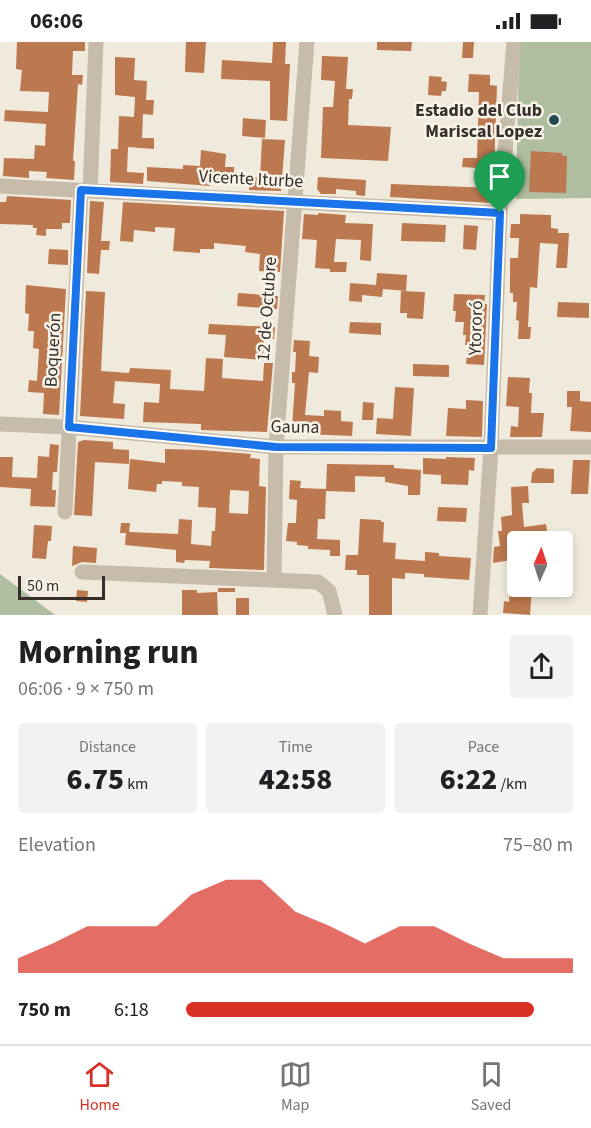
<!DOCTYPE html>
<meta charset="utf-8">
<style>
:root{--surface:#fff;--page:#f2f2f2;--text:#202124;--muted:#757577;--line:#e0e0e0;--accent:#d93025}
body{margin:0;font-family:"Source Sans 3",sans-serif;background:var(--page);color:var(--text);height:100vh;display:flex;flex-direction:column;font-size:22px;white-space:nowrap}
*{box-sizing:border-box;margin:0}
p{font-size:20px;color:var(--muted)}
.icon{flex:none;width:33px;height:33px;fill:none;stroke:currentColor;stroke-width:2;stroke-linecap:round;stroke-linejoin:round}
.map{position:relative;height:573px;overflow:hidden}
.side{display:flex;flex-direction:column;background:var(--surface);flex:1}
.side>*{flex:none}
.needle{width:39px;rotate:3deg}
.fabs{position:absolute;left:507px;top:489px;display:grid;gap:12px}
.fabs a{display:grid;place-items:center;width:66px;height:66px;border-radius:6px;background:var(--surface);box-shadow:0 3px 9px #0003;font-size:30px}
.scale{position:absolute;left:18px;bottom:15px;width:87px;box-sizing:border-box;padding-left:6px;border:3px solid #352e29;border-top:0;font-size:16px;line-height:21px;white-space:nowrap;color:#352e29;-webkit-text-stroke:4px #f8f3e9;paint-order:stroke}
.pin{position:absolute;display:grid;place-items:center;width:51px;height:51px;color:#fff;margin:-62px -26px;border-radius:50% 50% 50% 0;rotate:-45deg;box-shadow:0 0 6px #0007}
.pin .icon{rotate:45deg}
.round{display:grid;place-items:center;flex:none;width:63px;height:63px;border-radius:6px;background:var(--page)}
.summary{display:flex;align-items:center;justify-content:space-between;height:102px;padding:0 18px}
h1{font-size:33px;font-weight:800;line-height:45px}
.metrics{display:grid;grid-template-columns:repeat(3,1fr);gap:9px;height:102px;padding:6px 18px}
.metrics div{display:grid;align-content:center;border-radius:6px;background:var(--page);text-align:center}
.metrics b{font-size:30px;font-weight:800}
.metrics small{font-size:16px;font-weight:400}
.metrics p{font-size:16px}
.chart{height:168px;padding:12px 18px}
.chart p{display:flex;justify-content:space-between}
.chart svg{width:100%;height:108px;margin-top:6px;fill:var(--accent);opacity:.7}
ul{padding:0 18px;list-style:none;font-size:20px}
li{display:grid;grid-template-columns:96px 72px 1fr;align-items:center;height:45px}
li i{height:15px;border-radius:8px;background:var(--accent)}
.status{display:flex;justify-content:space-between;align-items:center;height:42px;padding:0 30px;background:var(--surface);direction:ltr}
.status svg{height:16px;fill:currentColor}
.dock{display:flex;justify-content:space-around;align-items:center;height:84px;border-top:2px solid var(--line);background:var(--surface);font-size:16px;color:var(--muted)}
.dock a{display:grid;justify-items:center;gap:3px}
.dock .on{color:var(--accent)}
.map>svg:first-child{display:block}
.green{fill:#afbe9e}
.building{fill:#bc784f;fill-rule:evenodd}
.lines{fill:none;stroke-linecap:round;stroke-linejoin:round}
.minor{stroke:#c7bbaa;stroke-width:15}
.route-casing{stroke:#fff;stroke-width:12}
.route{stroke:#1a73e8;stroke-width:8}
.poi-dot{fill:#214a54;stroke:#f8f3e9;stroke-width:2}
.labels{text-anchor:middle;dominant-baseline:central;stroke-width:5;stroke-linejoin:round;paint-order:stroke}
.poi-label{font-size:18px;font-weight:bold;fill:#352e29;stroke:#f8f3e9;text-anchor:end}
.street-label{font-size:18px;fill:#352e29;stroke:#f8f3e9}
</style>
<div class="status"><b>06:06</b><svg viewBox="0 0 49 12"><path d="M0 12V9h3v3zM5 12V6h3v6zM10 12V3h3v9zM15 12V0h3v12zM26 1h20v11H26zM47 4h2v5h-2z"/></svg></div>
<div class="map">
<svg width="591" height="573" viewBox="0 0 591 573">
<rect width="100%" height="100%" fill="#f0eadd"/>
<g class="green">
<polygon points="519,0 591,0 591,156 516,157"/>
<polygon points="0,532 55,573 0,573"/>
</g>
<g class="building">
<polygon points="17,0 85,0 85,9 73,9 72,33 83,33 82,43 78,42 73,119 75,119 74,138 46,136 47,130 29,129 29,136 3,134 4,116 34,117 35,103 45,104 46,82 4,79 5,68 48,70 49,50 20,49 22,28 16,27"/>
<polygon points="186,0 206,0 204,31 185,30"/>
<polygon points="273,0 286,0 285,22 290,22 287,79 270,78 270,39 221,37 222,18 272,21"/>
<polygon points="377,0 412,0 411,9 377,8"/>
<polygon points="463,0 474,0 473,16 462,16"/>
<polygon points="322,14 348,15 346,47 353,47 352,57 349,57 348,83 391,85 388,119 321,116 323,65 333,65 335,39 321,38"/>
<polygon points="115,15 135,16 134,38 147,39 146,58 154,58 153,73 143,72 142,96 154,96 154,107 128,105 127,130 144,131 143,142 110,140 111,107 118,107 119,74 134,75 135,55 115,53"/>
<polygon points="469,32 490,33 490,43 497,44 494,127 462,125 463,116 477,116 479,50 468,50"/>
<polygon points="429,34 442,35 441,39 447,40 446,49 442,49 441,54 428,53"/>
<polygon points="243,76 266,78 265,96 242,94"/>
<polygon points="262,97 285,98 281,149 249,148 249,135 260,135"/>
<polygon points="201,108 226,112 225,125 234,125 234,142 210,141 210,144 147,139 147,125 183,127 183,123 200,124"/>
<polygon points="531,109 562,111 562,114 567,114 566,151 529,150"/>
<polygon points="318,135 366,138 365,154 356,153 356,149 336,147 336,152 321,152 317,147"/>
<polygon points="391,142 492,146 491,161 390,155"/>
<polygon points="7,154 71,158 70,181 62,181 62,187 46,187 46,194 36,193 37,186 33,186 33,183 0,182 0,160 6,160"/>
<polygon points="90,159 104,160 101,199 110,199 109,208 101,208 99,232 87,231"/>
<polygon points="123,160 284,169 280,230 259,229 260,212 245,210 246,204 214,201 214,207 200,207 200,211 173,209 175,186 155,185 155,190 134,188 133,200 120,199"/>
<polygon points="318,171 346,173 345,181 373,182 371,219 360,218 361,198 336,197 334,220 347,220 346,230 330,230 330,227 315,226 317,198 302,197 304,172 318,173"/>
<polygon points="520,172 551,173 551,186 558,187 558,191 569,191 567,226 556,226 558,202 540,201 537,246 530,245 528,285 531,285 530,297 518,297 519,279 516,278 517,260 513,260 513,251 510,251 510,216 518,216 519,196 510,196 511,182 520,182"/>
<polygon points="402,181 446,183 445,200 401,199"/>
<polygon points="464,183 478,184 476,208 463,207"/>
<polygon points="49,207 68,208 68,223 48,222"/>
<polygon points="377,231 407,233 406,249 383,247 382,255 362,253 362,260 349,259 350,241 376,243"/>
<polygon points="26,243 66,247 59,373 43,372 44,351 28,350 29,338 37,339 39,307 33,306 34,289 28,289 29,272 25,271"/>
<polygon points="86,249 105,250 101,329 129,331 130,326 171,328 170,347 204,349 206,316 223,317 222,336 263,339 264,321 273,321 267,390 201,388 201,382 143,380 144,360 159,361 160,342 115,339 113,361 125,362 124,377 80,374"/>
<polygon points="401,249 425,250 423,277 407,276 407,271 400,271"/>
<polygon points="238,251 278,254 277,267 237,264"/>
<polygon points="454,252 485,253 484,262 487,262 484,323 466,322 468,303 465,303 466,293 463,293 464,280 455,280 456,269 453,269"/>
<polygon points="558,260 589,261 589,276 557,275"/>
<polygon points="350,280 381,281 381,293 349,291"/>
<polygon points="209,282 275,285 274,297 264,296 263,318 224,315 226,293 208,292"/>
<polygon points="294,298 310,299 309,314 319,315 318,331 309,330 305,373 324,374 324,368 341,369 341,379 353,380 352,394 305,392 306,387 292,386 295,341 292,341 292,330 295,330 296,310 293,310"/>
<polygon points="413,322 449,323 449,335 413,334"/>
<polygon points="508,335 530,336 529,351 532,351 531,371 544,371 542,395 510,395 511,384 518,385 519,365 506,364"/>
<polygon points="395,345 414,346 411,394 376,392 377,376 393,377"/>
<polygon points="567,349 580,349 580,359 591,360 591,390 570,389 572,365 567,365"/>
<polygon points="466,358 483,359 482,395 446,394 448,366 466,367"/>
<polygon points="363,360 374,361 373,378 362,378"/>
<polygon points="84,398 113,400 113,407 129,408 129,422 95,420 92,474 74,473 78,400"/>
<polygon points="50,402 59,403 57,430 53,430 52,448 56,448 55,465 30,464 31,447 0,445 0,415 13,415 12,435 37,436 38,414 49,415"/>
<path d="M165,407L201,408L251,412L250,416L260,417L259,444L266,445L264,528L209,526L210,519L185,518L184,521L176,520V508L125,503L126,491H120L121,481H130L129,490L178,492L179,477L192,478L191,502L211,504L212,489H215L216,466L198,465L199,445L182,444V440L162,439V442H157L156,450L128,447L130,417L165,421ZM230,448L249,449L248,472L229,471Z"/>
<polygon points="446,415 475,416 474,429 469,428 468,443 441,442 441,433 423,432 423,416 446,417"/>
<polygon points="573,418 590,418 588,452 571,452"/>
<polygon points="327,422 394,423 394,426 421,428 420,453 408,453 408,444 385,440 385,435 355,434 355,450 326,449 325,477 318,477 317,497 340,498 340,514 330,514 330,508 308,507 308,504 297,503 297,500 286,499 288,481 296,481 297,458 289,457 290,438 301,439 300,446 326,447"/>
<polygon points="537,426 554,427 554,441 531,441 532,431"/>
<polygon points="528,444 529,461 522,461 524,485 546,482 548,494 527,498 527,500 518,500 518,517 493,521 494,505 500,504 498,489 502,489 501,475 512,473 511,445"/>
<polygon points="438,465 467,466 466,480 437,479"/>
<polygon points="360,477 381,478 381,480 384,480 383,500 396,501 395,517 425,519 425,510 439,511 439,514 471,516 469,538 424,535 424,532 405,531 405,537 392,536 392,573 369,573 369,533 357,533 357,528 345,528 346,513 358,513"/>
<polygon points="34,483 52,484 51,499 48,499 46,517 32,516"/>
<polygon points="73,504 97,506 96,521 82,520 72,524"/>
<polygon points="510,545 532,546 530,573 503,571 504,559 509,560"/>
<rect x="218" y="546" width="17" height="4"/>
<polygon points="77,548 88,549 87,560 76,559"/>
<polygon points="182,548 197,548 197,551 217,550 218,573 182,573"/>
<rect x="236" y="556" width="13" height="17"/>
</g>
<g class="lines">
<g class="minor">
<polyline points="0,144 500,171"/>
<polyline points="90,149 96,0"/>
<polyline points="0,382 69,385 276,405 591,405"/>
<polyline points="65,470 81,149"/>
<polyline points="82,530 318,540 329,549 335,573"/>
<polyline points="274,537 276,405 307,0"/>
<polyline points="480,573 491,406 500,171 514,0"/>
</g>
</g>
<g class="lines">
<defs>
<polygon id="route" points="81,148 500,171 491,406 276,405 69,385"/>
</defs>
<use href="#route" class="route-casing"/>
<use href="#route" class="route"/>
</g>
<circle class="poi-dot" cx="554" cy="78" r="6"/>
<g class="labels">
<g class="poi-label">
<text x="542" y="68">Estadio del Club<tspan x="542" dy="21">Mariscal Lopez</tspan></text>
</g>
<g class="street-label">
<text transform="translate(251 137) rotate(3)">Vicente Iturbe</text>
<text transform="translate(267 267) rotate(-86)">12 de Octubre</text>
<text transform="translate(476 286) rotate(-88)">Ytororó</text>
<text transform="translate(53 308) rotate(-87)">Boquerón</text>
<text transform="translate(295 385) rotate(1)">Gauna</text>
</g>
</g>
</svg>
<div class="fabs">
<a><svg class="needle" viewBox="-14 -14 28 28"><path d="M0-13l5 13h-10z" fill="#e53935"/><path d="M0 13l5-13h-10z" fill="#757577"/></svg></a>
</div>
<div class="scale">50 m</div>
<div class="pin" style="left:500px;top:171px;background:#1e9e55"><svg class="icon" aria-label="arrive" viewBox="0 0 24 24"><path d="M6 21V4h12l-3 4 3 4H6"/></svg></div>
</div>
<section class="side">
<div class="summary"><div><h1>Morning run</h1><p>06:06 · 9 × 750 m</p></div><a class="round"><svg class="icon" aria-label="share" viewBox="0 0 24 24"><path d="M12 15V3M7 8l5-5 5 5M5 13v7h14v-7"/></svg></a></div>
<div class="metrics">
<div><p>Distance</p><b>6.75<small> km</small></b></div>
<div><p>Time</p><b>42:58</b></div>
<div><p>Pace</p><b>6:22<small> /km</small></b></div>
</div>
<div class="chart"><p><span>Elevation</span>75–80 m</p>
<svg viewBox="0 0 160 44" preserveAspectRatio="none"><path d="M0 44V38L10 32L20 25L30 25L40 25L50 12L60 6L70 6L80 19L90 25L100 32L110 25L120 25L130 32L140 38L150 38L160 38V44z"/></svg>
</div>
<ul>
<li><b>750 m</b>6:18<i style="width:90%"></i></li>
</ul>
</section>
<nav class="dock">
<a class="on"><svg class="icon" aria-label="home" viewBox="0 0 24 24"><path d="M3 11l9-7 9 7M6 9v11h12V9"/></svg>Home</a>
<a><svg class="icon" aria-label="map" viewBox="0 0 24 24"><path d="M3 6l6-2 6 2 6-2v14l-6 2-6-2-6 2zM9 4v14M15 6v14"/></svg>Map</a>
<a><svg class="icon" aria-label="saved" viewBox="0 0 24 24"><path d="M7 4h10v16l-5-4-5 4z"/></svg>Saved</a>
</nav>
